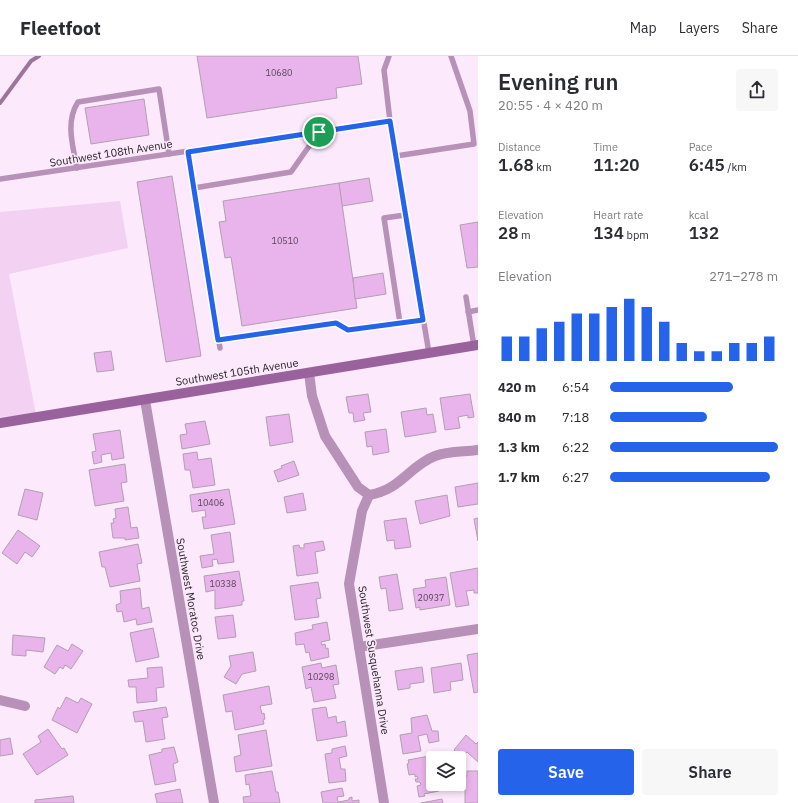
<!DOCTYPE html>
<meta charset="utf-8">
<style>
:root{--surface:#fff;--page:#f7f7f7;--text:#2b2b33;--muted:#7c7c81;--line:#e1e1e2;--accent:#2563eb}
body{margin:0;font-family:"IBM Plex Sans",sans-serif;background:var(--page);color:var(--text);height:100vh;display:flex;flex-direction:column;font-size:15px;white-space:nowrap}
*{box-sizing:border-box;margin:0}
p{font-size:13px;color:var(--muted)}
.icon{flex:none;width:22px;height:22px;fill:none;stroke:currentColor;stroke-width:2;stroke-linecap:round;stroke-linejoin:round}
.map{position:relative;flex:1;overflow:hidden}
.panel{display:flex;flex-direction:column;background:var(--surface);width:320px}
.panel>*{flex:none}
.buttons{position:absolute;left:426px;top:695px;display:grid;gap:8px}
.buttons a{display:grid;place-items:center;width:40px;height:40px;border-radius:4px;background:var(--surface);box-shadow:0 2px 6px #0003;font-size:20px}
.pin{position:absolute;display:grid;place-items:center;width:34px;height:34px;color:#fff;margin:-17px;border:2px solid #fff;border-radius:50%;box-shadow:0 1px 4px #0007}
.round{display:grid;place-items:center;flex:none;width:42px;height:42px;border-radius:4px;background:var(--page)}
.overview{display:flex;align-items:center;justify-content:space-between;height:68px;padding:0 20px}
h1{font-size:22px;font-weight:600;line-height:30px}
.figures{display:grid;grid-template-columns:repeat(3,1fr);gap:6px;height:68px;padding:4px 20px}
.figures div{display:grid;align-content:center}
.figures b{font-size:17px;font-weight:600}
.figures small{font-size:11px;font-weight:400}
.figures p{font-size:11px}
.chart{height:112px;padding:8px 20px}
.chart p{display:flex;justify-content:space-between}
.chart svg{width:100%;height:72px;margin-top:4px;stroke:var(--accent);stroke-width:6}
.primary-button{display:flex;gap:8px;margin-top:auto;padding:8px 20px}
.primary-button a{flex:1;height:46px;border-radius:4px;background:var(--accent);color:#fff;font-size:16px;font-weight:600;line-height:46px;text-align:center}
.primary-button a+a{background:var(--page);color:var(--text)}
ul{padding:0 20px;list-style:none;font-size:13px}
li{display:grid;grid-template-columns:64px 48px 1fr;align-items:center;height:30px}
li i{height:10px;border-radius:5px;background:var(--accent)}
header{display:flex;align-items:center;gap:24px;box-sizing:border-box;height:56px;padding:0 20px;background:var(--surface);border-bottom:1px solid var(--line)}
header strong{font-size:19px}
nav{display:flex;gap:22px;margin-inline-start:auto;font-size:14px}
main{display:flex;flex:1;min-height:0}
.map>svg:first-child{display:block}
.green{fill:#f2d1f3}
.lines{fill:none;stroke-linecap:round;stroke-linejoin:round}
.stream{stroke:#9c759d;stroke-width:4}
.building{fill:#e9b3eb;stroke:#b0a0b0}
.lane{stroke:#b791b8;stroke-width:5.5}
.street{stroke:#b791b8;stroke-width:10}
.secondary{stroke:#99629c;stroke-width:10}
.route-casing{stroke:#fff;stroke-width:8}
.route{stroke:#2563eb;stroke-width:5}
.labels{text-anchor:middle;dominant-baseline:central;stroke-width:3;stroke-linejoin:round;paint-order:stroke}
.number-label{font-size:9px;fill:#584659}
.street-label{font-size:11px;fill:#282228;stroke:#fceafc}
</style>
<header>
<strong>Fleetfoot</strong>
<nav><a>Map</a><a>Layers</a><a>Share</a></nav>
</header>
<main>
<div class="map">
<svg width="478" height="747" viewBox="0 0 478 747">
<rect width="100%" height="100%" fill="#fceafc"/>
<polygon class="green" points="120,145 128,192 9,218 36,359 0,361 0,156"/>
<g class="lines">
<polyline class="stream" points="0,47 31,5 39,0"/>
</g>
<g class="building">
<polygon points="197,0 358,0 362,28 336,32 337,42 207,62"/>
<polygon points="144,43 149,79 91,88 85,52"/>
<polygon points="172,120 201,300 166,306 137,126"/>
<polygon points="369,122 373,145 342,150 339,127"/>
<polygon points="339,127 357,252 242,270 231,201 225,202 219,166 226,165 223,145"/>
<polygon points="478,166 478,211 467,212 460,169"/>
<polygon points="383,217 386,238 355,243 353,222"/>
<polygon points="111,295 114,314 97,316 94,297"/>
<polygon points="368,338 371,356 363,357 365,364 354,366 353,357 349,357 346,341"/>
<polygon points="470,338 474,361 468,362 468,359 458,361 460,372 445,374 440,342"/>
<polygon points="426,352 427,359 433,358 436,376 405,381 401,356"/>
<polygon points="289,358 293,386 270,390 266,361"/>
<polygon points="205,365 210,388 182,393 180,379 187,378 185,368"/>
<polygon points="386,373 389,396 373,399 372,390 367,391 365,376"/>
<polygon points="120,374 124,402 112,404 111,397 101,399 102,406 94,408 92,396 96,395 93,378"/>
<polygon points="197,396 198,404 211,402 215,429 193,432 190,414 185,414 183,398"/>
<polygon points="294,405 299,419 278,426 274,415 282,412 281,410"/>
<polygon points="125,408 127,426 121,427 124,445 95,450 89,414"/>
<polygon points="478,427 478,448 458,451 455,431"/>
<polygon points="25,433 43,437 37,464 18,459"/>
<polygon points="229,433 235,468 204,473 202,461 206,461 205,454 192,456 190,439"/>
<polygon points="303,437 306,454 287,457 284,441"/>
<polygon points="447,439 450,460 420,468 415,445"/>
<polygon points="128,451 131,472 137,471 139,482 125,484 125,482 113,482 111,467 114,467 113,463 116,462 115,453"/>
<polygon points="406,462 411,491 395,493 394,484 387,485 384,465"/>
<polygon points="478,462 478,485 474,463"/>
<polygon points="18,474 40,490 32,501 25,496 17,508 2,497"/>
<polygon points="230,476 234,506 218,508 217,503 212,504 213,510 202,512 200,500 214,498 211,479"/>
<polygon points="323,485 325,494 315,496 318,517 297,520 293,490 299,489 300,492 304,492 304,488"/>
<polygon points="138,488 142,507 137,508 140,525 110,531 105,511 102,511 99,496"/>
<polygon points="478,512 478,537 474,537 474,534 466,535 469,549 456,551 450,517"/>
<polygon points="239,515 244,545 242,545 242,549 215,553 215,534 206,536 204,520"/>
<polygon points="397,518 403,553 389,555 386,532 381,533 379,521"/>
<polygon points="446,521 450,549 420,554 420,551 416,552 413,533 426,531 425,524"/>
<polygon points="318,526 321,542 316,543 319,561 295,564 290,530"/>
<polygon points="140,532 142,553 149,551 152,566 137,569 136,563 124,566 122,555 117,556 116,549 121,547 120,535"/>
<polygon points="233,559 236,581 218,583 215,561"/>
<polygon points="327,566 330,584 321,586 322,589 325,588 326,593 328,592 329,601 311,605 309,596 306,597 304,588 296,589 295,577 313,573 312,569"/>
<polygon points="153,572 159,601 136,606 130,577"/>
<polygon points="13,579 45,582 43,596 26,594 26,600 12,599"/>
<polygon points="72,588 83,595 71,613 65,609 63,613 60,611 55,618 44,611 57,589 68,595"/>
<polygon points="253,596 256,615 242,618 236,628 224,621 231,610 229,600"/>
<polygon points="478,597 478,636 474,637 467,599"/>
<polygon points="321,607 322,612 336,609 339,628 333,629 336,642 314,646 311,631 306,633 302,611"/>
<polygon points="461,607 463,624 450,626 451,634 434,637 431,612"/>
<polygon points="162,611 164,631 156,632 157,645 137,647 136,631 129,631 128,624 148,622 147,612"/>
<polygon points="422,611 424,626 410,628 410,632 398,634 395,615"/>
<polygon points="269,630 272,648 260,650 262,658 264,657 265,663 263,664 264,668 235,674 232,655 226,656 223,639"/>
<polygon points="66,641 78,647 81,642 92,648 77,677 52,664 58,651 60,653"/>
<polygon points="166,651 168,661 162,662 165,683 146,686 143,665 135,666 133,656"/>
<polygon points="326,651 328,662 336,660 337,667 345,665 347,680 317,685 312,653"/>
<polygon points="427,659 432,675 438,675 439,685 429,687 427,678 418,680 421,695 403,698 400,679 412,677 411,662"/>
<polygon points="48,673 62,693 64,692 68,699 37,719 23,698 41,686 38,680"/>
<polygon points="266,674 272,710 236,716 234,701 241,699 238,679"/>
<polygon points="466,679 476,688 478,686 478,706 467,696 462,701 454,694"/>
<polygon points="10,682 13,698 0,700 0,684"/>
<polygon points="345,690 347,700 339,702 341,713 345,713 346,725 329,727 325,698 332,697 332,693"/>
<polygon points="174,691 178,706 173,708 176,725 155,729 149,699 162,696 162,693"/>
<polygon points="435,699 435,702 433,702 433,728 440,728 441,731 438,732 439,735 424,738 425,740 419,741 417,730 421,729 420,726 416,726 415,723 418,723 417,720 415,721 415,718 409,719 407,708 409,707 408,704"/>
<polygon points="272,715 276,736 278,736 280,747 244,747 243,741 251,740 249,728 246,729 245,719"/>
<polygon points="467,715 478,715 478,747 465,747 465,720 467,720"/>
<polygon points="342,732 344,740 337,741 338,746 349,744 349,742 352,741 352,745 359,744 359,747 323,747 321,736"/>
<polygon points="180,733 183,747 157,747 155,738"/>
<polygon points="73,740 74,747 35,747 35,744"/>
<polygon points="442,743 443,747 421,747"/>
</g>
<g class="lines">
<g class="lane">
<polyline points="389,0 384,14 390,65 429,297"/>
<polyline points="188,96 220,292"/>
<polyline points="396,100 474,88 470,55 451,0"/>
<path d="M77,112C73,90 65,66 78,46L159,33L169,98"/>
<polyline points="0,123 390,65"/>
<polyline points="194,132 291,116 319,76"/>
<polyline points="466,241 474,290"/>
<polyline points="468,256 478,254"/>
<polyline points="400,267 384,162 405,159"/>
<polyline points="218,284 336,267 348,274 423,264"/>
</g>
<g class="street">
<polyline points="309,317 312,340 325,380 358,431 369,439 362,455 349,528 384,747"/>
<polyline points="145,344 214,747"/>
<path d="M369,439C401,434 409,410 435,400C448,395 464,396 478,394"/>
<polyline points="359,591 478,573"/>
<polyline points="0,644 25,650"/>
</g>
<polyline class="secondary" points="0,367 478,289"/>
</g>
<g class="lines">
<defs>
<polygon id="route" points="390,65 423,264 348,274 336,267 218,284 188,96"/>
</defs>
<use href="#route" class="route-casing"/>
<use href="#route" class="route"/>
</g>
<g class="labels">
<g class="number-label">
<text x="279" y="16">10680</text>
<text x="285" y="184">10510</text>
<text x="211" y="446">10406</text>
<text x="223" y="527">10338</text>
<text x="431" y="541">20937</text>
<text x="321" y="620">10298</text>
</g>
<g class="street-label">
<text transform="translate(111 97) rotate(-9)">Southwest 108th Avenue</text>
<text transform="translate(237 316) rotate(-9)">Southwest 105th Avenue</text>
<text transform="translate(191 543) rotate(80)">Southwest Moratoc Drive</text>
<text transform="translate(374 604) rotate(81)">Southwest Susquehanna Drive</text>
</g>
</g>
</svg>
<div class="buttons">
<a><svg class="icon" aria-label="layers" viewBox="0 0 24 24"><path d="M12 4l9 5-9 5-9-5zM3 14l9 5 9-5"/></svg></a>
</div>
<div class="pin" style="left:319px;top:76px;background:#1e9e55"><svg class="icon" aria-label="arrive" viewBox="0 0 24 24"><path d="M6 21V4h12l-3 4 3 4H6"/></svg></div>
</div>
<section class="panel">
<div class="overview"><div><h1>Evening run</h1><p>20:55 · 4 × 420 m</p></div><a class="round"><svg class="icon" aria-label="share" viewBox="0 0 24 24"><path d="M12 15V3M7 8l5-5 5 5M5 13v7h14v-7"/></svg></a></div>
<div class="figures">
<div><p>Distance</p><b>1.68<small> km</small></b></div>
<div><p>Time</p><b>11:20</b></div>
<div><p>Pace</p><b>6:45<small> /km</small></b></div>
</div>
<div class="figures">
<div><p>Elevation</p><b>28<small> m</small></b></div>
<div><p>Heart rate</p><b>134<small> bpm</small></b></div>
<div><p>kcal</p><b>132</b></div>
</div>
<div class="chart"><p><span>Elevation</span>271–278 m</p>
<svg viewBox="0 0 160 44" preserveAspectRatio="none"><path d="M5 44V29M15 44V29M25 44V24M35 44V20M45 44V15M55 44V15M65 44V11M75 44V6M85 44V11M95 44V20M105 44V33M115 44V38M125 44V38M135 44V33M145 44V33M155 44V29"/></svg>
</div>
<ul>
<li><b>420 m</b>6:54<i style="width:73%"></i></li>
<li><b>840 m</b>7:18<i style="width:58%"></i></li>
<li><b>1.3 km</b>6:22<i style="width:100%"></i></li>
<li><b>1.7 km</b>6:27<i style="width:95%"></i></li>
</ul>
<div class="primary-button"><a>Save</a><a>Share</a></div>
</section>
</main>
